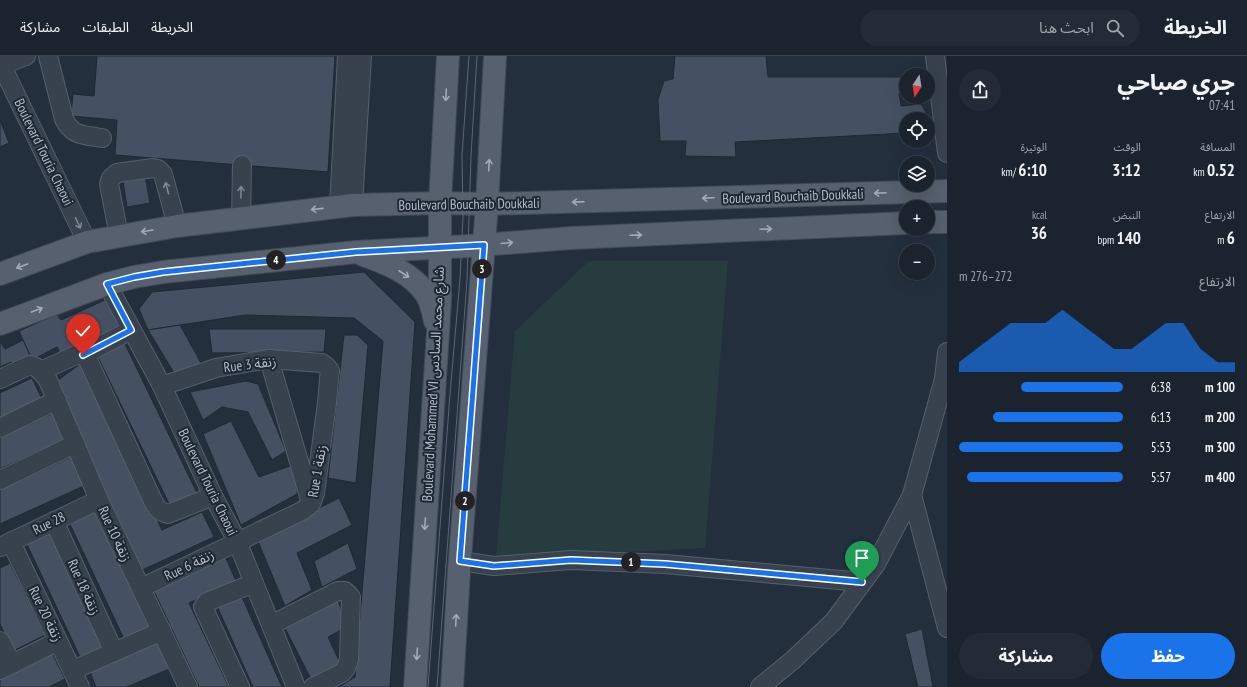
<!DOCTYPE html>
<html lang="ar">
<meta charset="utf-8">
<style>
:root{--surface:#1b232e;--page:#242b36;--text:#f1f3f6;--muted:#a0a4aa;--line:#39404a;--accent:#1a73e8}
body{margin:0;font-family:"PT Sans Narrow","Noto Sans Arabic",sans-serif;background:var(--page);color:var(--text);direction:rtl;height:100vh;display:flex;flex-direction:column;font-size:15px;white-space:nowrap}
*{box-sizing:border-box;margin:0}
p{font-size:13px;color:var(--muted)}
.icon{flex:none;width:22px;height:22px;fill:none;stroke:currentColor;stroke-width:2;stroke-linecap:round;stroke-linejoin:round}
.map{position:relative;flex:1;overflow:hidden;direction:ltr}
.sheet{display:flex;flex-direction:column;background:var(--surface);width:300px}
.sheet>*{flex:none}
.needle{width:26px;rotate:192deg}
.fabs{position:absolute;left:899px;top:12px;display:grid;gap:8px}
.fabs a{display:grid;place-items:center;width:36px;height:36px;border-radius:50%;background:var(--surface);box-shadow:0 4px 16px #0002,0 0 0 1px var(--line);font-size:20px}
.pin{position:absolute;display:grid;place-items:center;width:34px;height:34px;color:#fff;margin:-41px -17px;border-radius:50% 50% 50% 0;rotate:-45deg;box-shadow:0 0 4px #0007}
.pin .icon{rotate:45deg}
.km{position:absolute;width:20px;height:20px;margin:-10px;border-radius:50%;background:#222;color:#fff;font-size:11px;line-height:20px;text-align:center}
.round{display:grid;place-items:center;flex:none;width:42px;height:42px;border-radius:21px;background:var(--page)}
.head{display:flex;align-items:center;justify-content:space-between;height:68px;padding:0 12px}
h1{font-size:22px;font-weight:800;line-height:30px}
.metrics{display:grid;grid-template-columns:repeat(3,1fr);gap:6px;height:68px;padding:4px 12px}
.metrics div{display:grid;align-content:center}
.metrics b{font-size:17px;font-weight:800}
.metrics small{font-size:11px;font-weight:400}
.metrics p{font-size:11px}
.chart{height:112px;padding:8px 12px}
.chart p{display:flex;justify-content:space-between}
.chart svg{width:100%;height:72px;margin-top:4px;fill:var(--accent);opacity:.7}
.primary-button{display:flex;gap:8px;margin-top:auto;padding:8px 12px}
.primary-button a{flex:1;height:46px;border-radius:24px;background:var(--accent);color:#fff;font-size:16px;font-weight:800;line-height:46px;text-align:center}
.primary-button a+a{background:var(--page);color:var(--text)}
ul{padding:0 12px;list-style:none;font-size:13px}
li{display:grid;grid-template-columns:64px 48px 1fr;align-items:center;height:30px}
li i{height:10px;border-radius:5px;background:var(--accent)}
header{display:flex;align-items:center;gap:24px;box-sizing:border-box;height:56px;padding:0 20px;background:var(--surface);border-bottom:1px solid var(--line)}
header strong{font-size:19px}
nav{display:flex;gap:22px;margin-inline-start:auto;font-size:14px}
.search{width:280px;height:36px;background:var(--page);display:flex;align-items:center;gap:10px;box-sizing:border-box;padding:0 14px;border-radius:22px;color:var(--muted);font-size:15px}
main{display:flex;flex:1;min-height:0}
.map>svg:first-child{display:block}
.green{fill:#263c3f}
.building{fill:#455162;stroke:#1f2835}
.lines{fill:none;stroke-linecap:round;stroke-linejoin:round}
.minor-casing{stroke:#565f6c;stroke-width:20}
.major-casing{stroke:#414a57;stroke-width:24}
.minor{stroke:#38414e;stroke-width:18}
.major{stroke:#56606e;stroke-width:22}
.tram{stroke:#5a6575;stroke-width:1}
.oneway{stroke:#a1aab7}
.oneway2{stroke:#7c8592}
.route-casing{stroke:#fff;stroke-width:8}
.route{stroke:#1a73e8;stroke-width:5}
.labels{text-anchor:middle;dominant-baseline:central;stroke-width:4;stroke-linejoin:round;paint-order:stroke}
.street-label{font-size:14px;fill:#b4bcc9;stroke:#1d2633}
</style>
<header>
<strong>الخريطة</strong>
<div class="search"><svg class="icon" aria-label="search" viewBox="0 0 24 24"><circle cx="10" cy="10" r="6"/><path d="M15 15l6 6"/></svg>ابحث هنا</div>
<nav><a>الخريطة</a><a>الطبقات</a><a>مشاركة</a></nav>
</header>
<main>
<section class="sheet">
<div class="head"><div><h1>جري صباحي</h1><p>07:41</p></div><a class="round"><svg class="icon" aria-label="share" viewBox="0 0 24 24"><path d="M12 15V3M7 8l5-5 5 5M5 13v7h14v-7"/></svg></a></div>
<div class="metrics">
<div><p>المسافة</p><b>0.52<small> km</small></b></div>
<div><p>الوقت</p><b>3:12</b></div>
<div><p>الوتيرة</p><b>6:10<small> /km</small></b></div>
</div>
<div class="metrics">
<div><p>الارتفاع</p><b>6<small> m</small></b></div>
<div><p>النبض</p><b>140<small> bpm</small></b></div>
<div><p>kcal</p><b>36</b></div>
</div>
<div class="chart"><p><span>الارتفاع</span>272–276 m</p>
<svg viewBox="0 0 160 44" preserveAspectRatio="none"><path d="M0 44V38L10 30L20 22L30 14L40 14L50 14L60 6L70 14L80 22L90 30L100 30L110 22L120 14L130 14L140 30L150 38L160 38V44z"/></svg>
</div>
<ul>
<li><b>100 m</b>6:38<i style="width:62%"></i></li>
<li><b>200 m</b>6:13<i style="width:79%"></i></li>
<li><b>300 m</b>5:53<i style="width:100%"></i></li>
<li><b>400 m</b>5:57<i style="width:95%"></i></li>
</ul>
<div class="primary-button"><a>حفظ</a><a>مشاركة</a></div>
</section>
<div class="map">
<svg width="947" height="631" viewBox="0 0 947 631">
<rect width="100%" height="100%" fill="#242f3e"/>
<polygon class="green" points="589,205 728,205 705,492 496,502 515,275"/>
<g class="building">
<polygon points="97,0 335,0 328,116 115,99 117,64 71,60 73,38 94,40"/>
<polygon points="675,0 766,0 768,21 904,21 906,37 899,37 901,50 921,48 928,60 929,76 928,76 928,63 906,63 906,77 735,86 736,101 685,100 686,85 660,85 658,44 664,25 673,23"/>
<polygon points="0,64 9,87 0,91"/>
<polygon points="143,108 150,147 127,151 121,112"/>
<polygon points="364,216 415,266 390,631 339,631 355,621 383,285 354,262 245,259 148,274 139,253 152,236"/>
<polygon points="107,243 119,271 64,303 57,291 32,304 19,275 57,258 61,264"/>
<polygon points="180,269 201,307 176,320 148,274"/>
<polygon points="209,273 326,273 324,296 212,297"/>
<polygon points="344,279 357,279 368,289 356,427 328,422"/>
<polygon points="23,284 32,304 15,312 11,306 0,311 0,286 5,293"/>
<polygon points="123,284 199,441 172,454 96,297"/>
<polygon points="84,305 162,474 202,456 214,481 140,515 57,325"/>
<polygon points="32,322 42,343 0,363 0,337"/>
<polygon points="246,325 258,328 286,395 272,404 248,356 222,351 203,364 190,336"/>
<polygon points="53,357 65,383 0,413 0,382"/>
<polygon points="231,365 259,421 290,410 298,426 297,438 241,469 203,378"/>
<polygon points="73,400 86,429 0,468 0,434"/>
<polygon points="339,442 352,469 297,497 312,534 285,550 257,483"/>
<polygon points="94,454 151,573 125,585 69,466"/>
<polygon points="50,468 108,591 81,603 23,480"/>
<polygon points="348,487 357,513 322,531 314,505"/>
<polygon points="225,500 236,525 189,547 229,631 199,631 153,533"/>
<polygon points="10,507 45,579 13,595 0,568 0,512"/>
<polygon points="241,539 282,631 253,631 217,550"/>
<polygon points="336,540 348,570 328,581 341,609 312,625 285,572"/>
<polygon points="922,573 933,631 918,631 905,578"/>
<polygon points="157,584 169,613 127,631 96,631 89,613"/>
<polygon points="52,597 65,623 49,631 0,631 0,622"/>
</g>
<g class="lines">
<defs>
<g id="minor">
<path d="M48,0L64,63C72,80 84,79 102,82"/>
<polyline points="935,0 947,97"/>
<polyline points="0,6 87,186"/>
<polyline points="2,9 26,0"/>
<polyline points="353,149 362,0"/>
<polyline points="339,151 347,0"/>
<polyline points="241,163 242,109"/>
<polyline points="119,180 109,128 111,122 117,117 153,112 158,113 163,118 177,170"/>
<polyline points="107,228 162,330 213,440 237,485 296,631"/>
<polyline points="83,299 131,274"/>
<polyline points="269,303 311,447"/>
<path d="M41,315L76,299H83L87,302L153,445C157,453 160,456 168,458L213,440"/>
<polyline points="0,323 30,309 36,311 47,322 99,444 188,631"/>
<polyline points="0,372 57,344"/>
<polyline points="0,424 75,388"/>
<polyline points="912,439 947,572"/>
<polyline points="54,465 114,596"/>
<polyline points="11,486 80,631"/>
<polyline points="0,491 99,444"/>
<polyline points="460,505 494,510 571,504 665,508 862,526"/>
<polyline points="141,532 302,455 311,448 315,437 327,347 329,323 330,315 327,311 322,307 269,303 216,312 162,330"/>
<polyline points="271,569 338,535 345,535 351,541 349,603 346,612 342,617 313,631"/>
<polyline points="0,585 12,608"/>
<polyline points="0,614 58,585"/>
<polyline points="73,614 162,575"/>
<polyline points="240,631 203,551 207,546 254,527"/>
<polyline points="760,631 793,604 834,565 876,508 912,439 944,323 947,296"/>
</g>
<g id="major">
<polyline points="928,166 947,166"/>
<path d="M363,199C386,207 412,217 426,238C431,246 433,256 435,265"/>
<polyline points="0,218 87,186 177,170 353,149 440,147 487,148 947,135"/>
<polyline points="0,268 107,228 134,221 163,216 356,196 469,190 571,182 906,167"/>
<polyline points="415,631 438,276 440,244 440,147 448,0"/>
<polyline points="452,631 459,515 487,148 495,0"/>
</g>
</defs>
<use href="#minor" class="minor-casing"/>
<use href="#major" class="major-casing"/>
<use href="#minor" class="minor"/>
<use href="#major" class="major"/>
<g class="tram">
<polyline points="428,631 450,338 460,223 463,159 462,99 469,0"/>
<polyline points="437,631 467,224 471,100 477,0"/>
</g>
</g>
<defs><path id="oneway-shaft" d="M-6 0H5M1.5-3L5.5 0L1.5 3" fill="none" stroke-width="1.6" stroke-linecap="round" stroke-linejoin="round"/></defs>
<g class="oneway">
<use href="#oneway-shaft" transform="translate(446 39) rotate(93)"/>
<use href="#oneway-shaft" transform="translate(489 109) rotate(-87)"/>
<use href="#oneway-shaft" transform="translate(880 137) rotate(178)"/>
<use href="#oneway-shaft" transform="translate(708 142) rotate(178)"/>
<use href="#oneway-shaft" transform="translate(578 146) rotate(178)"/>
<use href="#oneway-shaft" transform="translate(317 153) rotate(174)"/>
<use href="#oneway-shaft" transform="translate(766 173) rotate(-2)"/>
<use href="#oneway-shaft" transform="translate(147 175) rotate(171)"/>
<use href="#oneway-shaft" transform="translate(636 179) rotate(-2)"/>
<use href="#oneway-shaft" transform="translate(507 187) rotate(-5)"/>
<use href="#oneway-shaft" transform="translate(22 210) rotate(160)"/>
<use href="#oneway-shaft" transform="translate(404 218) rotate(33)"/>
<use href="#oneway-shaft" transform="translate(37 254) rotate(-20)"/>
<use href="#oneway-shaft" transform="translate(425 468) rotate(94)"/>
<use href="#oneway-shaft" transform="translate(456 564) rotate(-87)"/>
<use href="#oneway-shaft" transform="translate(417 598) rotate(94)"/>
</g>
<g class="oneway2">
<use href="#oneway-shaft" transform="translate(167 132) rotate(-105)"/>
<use href="#oneway-shaft" transform="translate(241 136) rotate(-89)"/>
<use href="#oneway-shaft" transform="translate(78 167) rotate(64)"/>
</g>
<g class="lines">
<defs>
<polyline id="route" points="83,299 131,274 107,228 134,221 163,216 269,205 356,196 484,189 460,505 494,510 571,504 665,508 862,526"/>
</defs>
<use href="#route" class="route-casing"/>
<use href="#route" class="route"/>
</g>
<g class="labels">
<g class="street-label">
<text transform="translate(44 96) rotate(64)">Boulevard Touria Chaoui</text>
<text transform="translate(793 140) rotate(-2)">Boulevard Bouchaib Doukkali</text>
<text transform="translate(469 148) rotate(-1)">Boulevard Bouchaib Doukkali</text>
<text transform="translate(250 308) rotate(-7)">Rue 3 زنقة</text>
<text transform="translate(433 328) rotate(-87)">Boulevard Mohammed VI شارع محمد السادس</text>
<text transform="translate(317 415) rotate(-80)">Rue 1 زنقة</text>
<text transform="translate(208 426) rotate(64)">Boulevard Touria Chaoui</text>
<text transform="translate(49 467) rotate(-26)">Rue 28</text>
<text transform="translate(115 478) rotate(65)">Rue 10 زنقة</text>
<text transform="translate(189 509) rotate(-26)">Rue 6 زنقة</text>
<text transform="translate(84 531) rotate(66)">Rue 18 زنقة</text>
<text transform="translate(46 558) rotate(64)">Rue 20 زنقة</text>
</g>
</g>
</svg>
<div class="fabs">
<a><svg class="needle" viewBox="-14 -14 28 28"><path d="M0-13l5 13h-10z" fill="#e53935"/><path d="M0 13l5-13h-10z" fill="#a0a4aa"/></svg></a>
<a><svg class="icon" aria-label="locate" viewBox="0 0 24 24"><circle cx="12" cy="12" r="6"/><path d="M12 2v4M12 18v4M2 12h4M18 12h4"/></svg></a>
<a><svg class="icon" aria-label="layers" viewBox="0 0 24 24"><path d="M12 4l9 5-9 5-9-5zM3 14l9 5 9-5"/></svg></a>
<a>+</a>
<a>−</a>
</div>
<div class="pin" style="left:862px;top:526px;background:#1e9e55"><svg class="icon" aria-label="arrive" viewBox="0 0 24 24"><path d="M6 21V4h12l-3 4 3 4H6"/></svg></div>
<div class="pin" style="left:83px;top:299px;background:#d93025"><svg class="icon" aria-label="check" viewBox="0 0 24 24"><path d="M5 12l5 5 9-10"/></svg></div>
<b class="km" style="left:631px;top:506px">1</b>
<b class="km" style="left:465px;top:445px">2</b>
<b class="km" style="left:482px;top:213px">3</b>
<b class="km" style="left:276px;top:204px">4</b>
</div>
</main>
